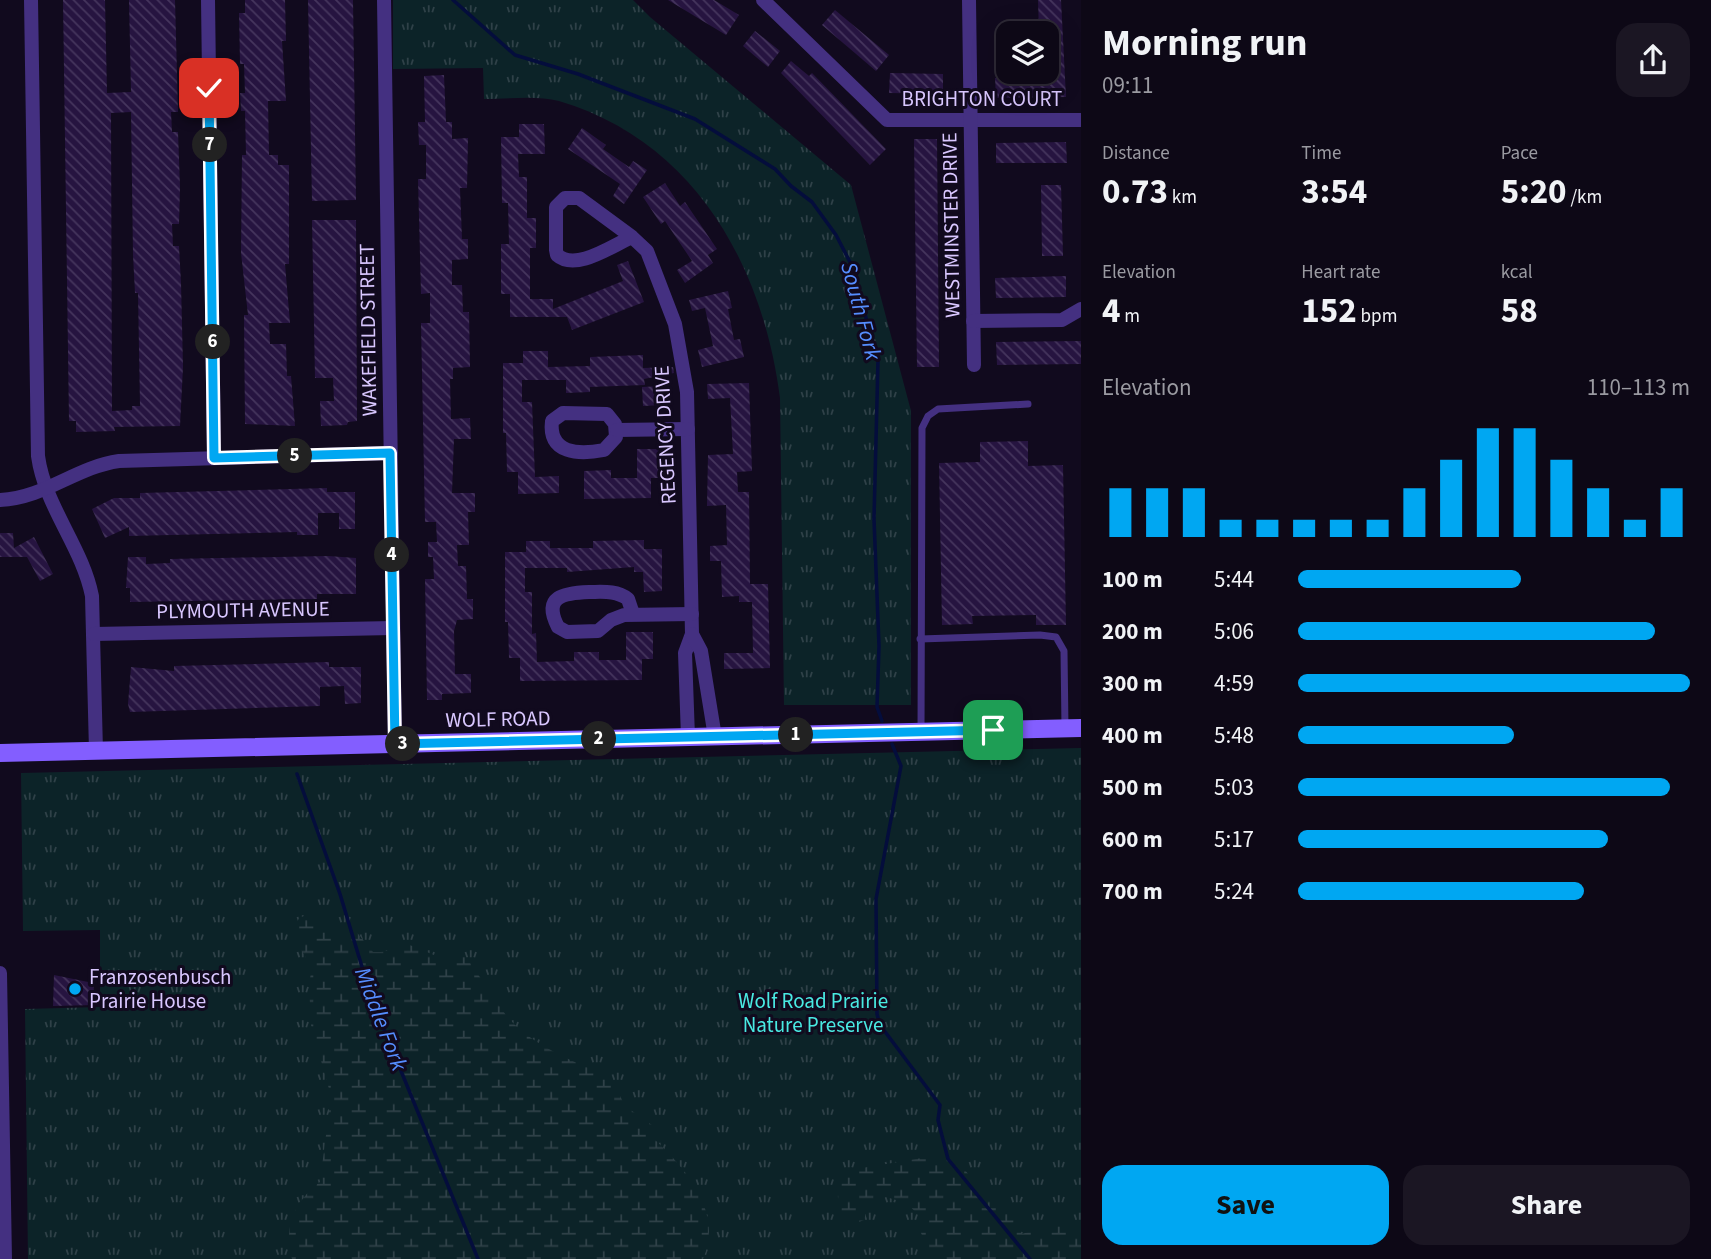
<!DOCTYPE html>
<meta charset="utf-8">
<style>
:root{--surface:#0d0816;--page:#1b1623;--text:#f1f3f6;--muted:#9a9aa1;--line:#2d2935;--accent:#00a7f2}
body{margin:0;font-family:"Source Sans 3",sans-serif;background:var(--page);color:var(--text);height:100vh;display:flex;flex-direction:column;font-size:26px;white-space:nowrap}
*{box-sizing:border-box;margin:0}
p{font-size:23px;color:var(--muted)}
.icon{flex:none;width:38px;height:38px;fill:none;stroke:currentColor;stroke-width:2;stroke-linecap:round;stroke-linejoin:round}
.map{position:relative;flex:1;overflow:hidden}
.sheet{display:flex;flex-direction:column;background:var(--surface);width:630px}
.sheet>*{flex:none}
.controls{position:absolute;left:996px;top:21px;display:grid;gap:14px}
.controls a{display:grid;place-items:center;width:63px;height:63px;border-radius:14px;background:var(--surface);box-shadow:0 7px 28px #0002,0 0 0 2px var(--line);font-size:35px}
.pin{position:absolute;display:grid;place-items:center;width:60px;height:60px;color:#fff;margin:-30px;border-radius:14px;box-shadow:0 4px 10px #0006}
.km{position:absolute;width:35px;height:35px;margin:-18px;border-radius:50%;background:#222;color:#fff;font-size:19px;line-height:35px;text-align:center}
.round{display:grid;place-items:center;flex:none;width:74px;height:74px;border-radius:21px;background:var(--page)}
.summary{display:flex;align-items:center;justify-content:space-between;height:119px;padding:0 21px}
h1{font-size:38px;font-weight:700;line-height:52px}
.metrics{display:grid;grid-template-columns:repeat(3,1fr);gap:10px;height:119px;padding:7px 21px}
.metrics div{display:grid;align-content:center}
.metrics b{font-size:35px;font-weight:700}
.metrics small{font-size:19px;font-weight:400}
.metrics p{font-size:19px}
.chart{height:196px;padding:14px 21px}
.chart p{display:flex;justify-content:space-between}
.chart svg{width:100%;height:126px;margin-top:7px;stroke:var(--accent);stroke-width:6}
.button{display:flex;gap:14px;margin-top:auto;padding:14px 21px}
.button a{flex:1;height:80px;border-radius:21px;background:var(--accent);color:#111;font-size:28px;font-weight:700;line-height:80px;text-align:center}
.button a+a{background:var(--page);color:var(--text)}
ul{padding:0 21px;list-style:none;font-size:23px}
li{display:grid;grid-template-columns:112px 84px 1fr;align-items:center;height:52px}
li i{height:18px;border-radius:9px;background:var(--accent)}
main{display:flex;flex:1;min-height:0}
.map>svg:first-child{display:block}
.grass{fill:url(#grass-tufts)}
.wetland{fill:url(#wetland-marsh)}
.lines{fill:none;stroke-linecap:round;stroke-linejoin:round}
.stream{stroke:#040d3c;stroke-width:3.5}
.building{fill:url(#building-back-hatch);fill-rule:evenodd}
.service{stroke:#443081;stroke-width:7}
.minor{stroke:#443081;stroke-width:14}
.secondary{stroke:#835eff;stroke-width:18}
.route-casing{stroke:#fff;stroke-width:14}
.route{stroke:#00a7f2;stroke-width:9}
.poi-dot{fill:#00a7f2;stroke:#110a1e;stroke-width:2.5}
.labels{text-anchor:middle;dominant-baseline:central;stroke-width:6;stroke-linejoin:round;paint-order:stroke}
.street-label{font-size:21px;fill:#d9c7ff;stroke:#110a1e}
.poi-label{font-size:21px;fill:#d9c7ff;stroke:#110a1e;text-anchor:start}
.park-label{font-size:21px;fill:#49e9e2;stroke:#110a1e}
.water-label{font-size:23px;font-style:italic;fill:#558dff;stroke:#110a1e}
</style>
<main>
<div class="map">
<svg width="1081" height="1259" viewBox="0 0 1081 1259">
<defs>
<pattern id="grass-tufts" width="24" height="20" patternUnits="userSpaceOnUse" patternTransform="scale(1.75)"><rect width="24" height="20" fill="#0c2328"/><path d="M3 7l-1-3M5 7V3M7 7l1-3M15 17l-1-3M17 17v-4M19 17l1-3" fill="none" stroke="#2f4148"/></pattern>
<pattern id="wetland-marsh" width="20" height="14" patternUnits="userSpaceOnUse" patternTransform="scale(1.75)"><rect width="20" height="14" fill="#0c2328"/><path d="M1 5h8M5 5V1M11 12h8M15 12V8" fill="none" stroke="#2f4148"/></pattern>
<pattern id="building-back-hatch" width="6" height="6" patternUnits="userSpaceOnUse" patternTransform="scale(1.75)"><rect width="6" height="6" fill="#261440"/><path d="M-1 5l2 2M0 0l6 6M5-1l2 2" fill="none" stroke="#45355d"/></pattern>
</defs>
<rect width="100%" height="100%" fill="#110a1e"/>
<g class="grass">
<path d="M393,0H633L650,17L851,185L911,411V705H784L780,398C763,265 694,141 559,101C537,95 507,99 484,99L483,68L393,69Z"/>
<polygon points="1081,748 1081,1259 28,1259 25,1009 100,1007 100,930 23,931 21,773"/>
</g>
<g class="wetland">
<path d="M304,916H315L334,931L342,933L346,929H354L373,952H383L405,943L434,955L466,957C479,975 490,993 503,1011C524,1042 576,1064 610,1076L625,1106L656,1128L653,1138C685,1168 724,1211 703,1259H292C283,1227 295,1201 320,1182L331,1096L311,1025L309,984L312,968L302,951L296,925L299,918Z"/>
<path d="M940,1155L965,1170L980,1189L1011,1215L1022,1234C1042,1227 1063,1220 1081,1232V1259H938L932,1257L921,1233L920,1216L906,1203L886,1197L868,1207L864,1220L851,1225L839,1209L837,1187L850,1170Z"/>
</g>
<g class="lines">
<g class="stream">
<polyline points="453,0 515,55 578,74 695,119 775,169 791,186 812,202 836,235 851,264 878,361 874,519 879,646 877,707 882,721"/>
<polyline points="892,744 901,766 876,899 877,1014 880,1025 940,1105 938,1120 948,1159 1030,1259"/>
<polyline points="297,774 340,894 372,1000 478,1259"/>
</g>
</g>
<g class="building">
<path d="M63,0H105L107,93L131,92L129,0H175L178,112H171L172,132H178L180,187L179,224H172L173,246H179L181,283L183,367L180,426L114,427L115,431L76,432V421H69ZM131,112L133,255L135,293H138L140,406H132V410L112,411L111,113Z"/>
<polygon points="245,0 285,0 286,41 282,41 286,101 268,101 269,155 278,155 278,165 289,165 289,264 285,264 290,323 269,323 270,344 286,344 287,376 291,376 295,426 245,424 244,315 248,315 241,253 242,155 246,155 245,111 241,111 240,93 245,93 244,64 240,64 239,13 245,13"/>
<polygon points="308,0 353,0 356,200 312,201"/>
<polygon points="668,0 714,0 739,15 726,35"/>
<polygon points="1038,0 1061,0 1066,97 996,98 995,78 1046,77 1046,33 1039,33"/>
<polygon points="835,10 889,55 876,71 822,25"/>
<polygon points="755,31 780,51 768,67 743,46"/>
<polygon points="791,61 809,76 812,73 886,149 870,165 781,73"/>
<polygon points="890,73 943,74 943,94 889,93"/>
<polygon points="444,75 446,122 452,122 452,139 468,138 467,188 460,188 462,239 468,239 468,259 452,260 452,285 462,285 463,312 469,312 470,367 453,368 453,379 450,379 451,419 470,418 471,439 454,439 452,493 475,493 475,512 468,512 469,545 457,545 458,566 466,566 467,599 473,599 473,619 457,620 454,631 455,674 471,674 471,693 442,694 442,700 427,700 425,579 434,579 433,557 428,557 428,542 437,542 436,522 425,522 421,323 430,323 430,293 421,294 418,179 426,179 426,145 419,145 418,122 425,122 424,76"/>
<polygon points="519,124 544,124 545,154 518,154 519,177 527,177 527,218 536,218 536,248 530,248 530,299 553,299 553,309 623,281 617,265 628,261 644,302 572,330 567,317 510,317 510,294 501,294 501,244 509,244 508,203 502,203 501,137 519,137"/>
<polygon points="582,128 606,145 603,149 629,167 633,161 647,170 624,204 613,196 620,184 568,149"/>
<polygon points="914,139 937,139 939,367 917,367"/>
<polygon points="1066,142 1067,163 996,163 996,143"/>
<polygon points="665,183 680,206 685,202 717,249 708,255 713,263 685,283 677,270 692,261 665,221 661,224 643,197"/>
<polygon points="1041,185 1061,185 1063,256 1042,256"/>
<polygon points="312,220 356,220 357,421 348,422 347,425 321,426 320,401 334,401 333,378 315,378"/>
<polygon points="1066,276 1066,297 996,298 995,278"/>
<polygon points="728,291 732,308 728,309 734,340 740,339 744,357 702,367 698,350 713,346 705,308 692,311 689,300"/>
<polygon points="1081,341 1081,364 997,365 996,342"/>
<polygon points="523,351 548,351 548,367 590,366 590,357 643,355 643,368 673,367 674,373 644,379 645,385 590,387 590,392 566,393 566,380 522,380 522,402 532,402 535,477 559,476 559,493 518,494 518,472 507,472 506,433 503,433 503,363 523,363"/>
<polygon points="749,383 752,471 737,472 738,492 749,492 750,584 768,584 770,668 724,669 724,653 753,653 752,602 739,602 739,596 722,597 721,561 710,561 710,546 727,545 726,505 707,506 708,455 733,454 730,398 708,399 707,384"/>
<polygon points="663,386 663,405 643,406 642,387"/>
<polygon points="1028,441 1028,466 1063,465 1066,625 1036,625 1036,615 972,616 973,624 942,625 939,463 980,462 980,442"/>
<polygon points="637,449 661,449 661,478 651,478 651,498 584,499 584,471 611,470 611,478 637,478"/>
<polygon points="327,488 327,492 355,492 355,529 339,529 339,513 318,513 318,535 297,535 297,532 129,536 129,527 105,538 92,509 114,498 140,498 140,493"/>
<polygon points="0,533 13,533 14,548 34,537 53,574 40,581 27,557 0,557"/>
<polygon points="644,540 644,549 662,549 662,591 644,592 643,572 634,572 634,567 567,572 567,568 525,568 525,592 532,592 532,634 536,633 537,662 574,661 574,652 599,652 599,660 626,660 626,632 653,632 653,659 642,659 642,680 520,681 520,658 509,658 508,622 505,622 505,552 526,552 526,541 550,541 550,548 593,548 593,541"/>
<polygon points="328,556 356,558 356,594 317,594 317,599 130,602 130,588 126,588 128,557 146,557 146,564 170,563 170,559"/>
<polygon points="329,662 329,667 361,667 361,703 345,704 344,686 320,687 320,706 130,712 128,704 131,667 174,671 174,666"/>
<polygon points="54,975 93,983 96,1005 53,1006"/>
</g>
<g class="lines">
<g class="service">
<polyline points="920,639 1040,635 1056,637 1064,651 1065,728"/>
<polyline points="921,731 922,428 928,416 938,409 1028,404"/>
</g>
<g class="minor">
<path d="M31,0L38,456C45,507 82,546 92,596L96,751"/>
<polyline points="208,0 214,458"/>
<polyline points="384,0 395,744"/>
<polyline points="763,0 887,120 1081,120"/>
<polyline points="969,0 974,365"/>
<path d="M632,237C613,245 576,272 557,255L556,250V207L565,198H579L632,237L647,251L675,324L687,392L692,634L685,653L688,737"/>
<polyline points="973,321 1062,320 1081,309"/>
<path d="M563,413L607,414L615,424L616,437L604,450C579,455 548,454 552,421Z"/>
<polyline points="617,430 688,429"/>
<path d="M0,500C45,498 76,467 119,461L391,453"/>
<path d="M633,614L628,599C616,590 602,592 589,592C564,593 542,596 558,627L567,632L598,631L611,620L624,615L692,614"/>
<polyline points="94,634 393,628"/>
<polyline points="692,634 701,651 715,737"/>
<polyline points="0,973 5,1259"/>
</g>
<polyline class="secondary" points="0,753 1081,728"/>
</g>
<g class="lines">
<defs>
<polyline id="route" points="209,88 214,458 390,453 395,744 993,730"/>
</defs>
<use href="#route" class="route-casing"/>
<use href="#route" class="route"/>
</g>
<circle class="poi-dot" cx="75" cy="989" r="7"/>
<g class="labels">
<g class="street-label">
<text x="982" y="99">BRIGHTON COURT</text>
<text transform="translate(951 225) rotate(-91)">WESTMINSTER DRIVE</text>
<text transform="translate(368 330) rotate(-91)">WAKEFIELD STREET</text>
<text transform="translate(665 435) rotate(-93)">REGENCY DRIVE</text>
<text transform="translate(243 610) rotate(-1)">PLYMOUTH AVENUE</text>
<text transform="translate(498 719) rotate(-1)">WOLF ROAD</text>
</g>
<g class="poi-label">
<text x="89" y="977">Franzosenbusch<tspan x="89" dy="24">Prairie House</tspan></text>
</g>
<g class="park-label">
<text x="813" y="1001">Wolf Road Prairie<tspan x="813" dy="24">Nature Preserve</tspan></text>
</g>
<g class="water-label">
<text transform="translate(861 311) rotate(75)">South Fork</text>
<text transform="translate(381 1019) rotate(69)">Middle Fork</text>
</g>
</g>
</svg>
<div class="controls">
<a><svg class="icon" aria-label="layers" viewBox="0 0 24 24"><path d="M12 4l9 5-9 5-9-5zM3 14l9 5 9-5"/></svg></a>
</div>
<div class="pin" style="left:993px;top:730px;background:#1e9e55"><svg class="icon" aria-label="arrive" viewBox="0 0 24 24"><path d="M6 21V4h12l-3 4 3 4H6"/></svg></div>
<div class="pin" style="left:209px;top:88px;background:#d93025"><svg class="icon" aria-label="check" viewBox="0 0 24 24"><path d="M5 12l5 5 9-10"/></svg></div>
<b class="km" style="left:796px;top:735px">1</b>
<b class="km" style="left:599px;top:739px">2</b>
<b class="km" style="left:403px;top:744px">3</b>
<b class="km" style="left:392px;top:555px">4</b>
<b class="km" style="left:295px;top:456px">5</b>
<b class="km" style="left:213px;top:342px">6</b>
<b class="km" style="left:210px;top:145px">7</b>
</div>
<section class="sheet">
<div class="summary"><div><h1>Morning run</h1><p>09:11</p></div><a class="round"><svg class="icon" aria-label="share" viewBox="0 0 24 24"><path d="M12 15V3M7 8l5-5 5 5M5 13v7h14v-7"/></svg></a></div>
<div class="metrics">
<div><p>Distance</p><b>0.73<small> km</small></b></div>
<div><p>Time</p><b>3:54</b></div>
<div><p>Pace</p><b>5:20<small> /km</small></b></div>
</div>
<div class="metrics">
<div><p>Elevation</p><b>4<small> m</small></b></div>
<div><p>Heart rate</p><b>152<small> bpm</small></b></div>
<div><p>kcal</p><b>58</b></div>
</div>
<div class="chart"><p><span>Elevation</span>110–113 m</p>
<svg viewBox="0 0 160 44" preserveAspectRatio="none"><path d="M5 44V27M15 44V27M25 44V27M35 44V38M45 44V38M55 44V38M65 44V38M75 44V38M85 44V27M95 44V17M105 44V6M115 44V6M125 44V17M135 44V27M145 44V38M155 44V27"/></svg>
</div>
<ul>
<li><b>100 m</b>5:44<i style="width:57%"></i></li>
<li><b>200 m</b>5:06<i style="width:91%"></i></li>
<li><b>300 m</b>4:59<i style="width:100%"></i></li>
<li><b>400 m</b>5:48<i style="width:55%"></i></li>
<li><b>500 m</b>5:03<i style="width:95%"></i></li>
<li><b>600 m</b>5:17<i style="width:79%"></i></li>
<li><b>700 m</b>5:24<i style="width:73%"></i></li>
</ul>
<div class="button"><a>Save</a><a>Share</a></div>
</section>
</main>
